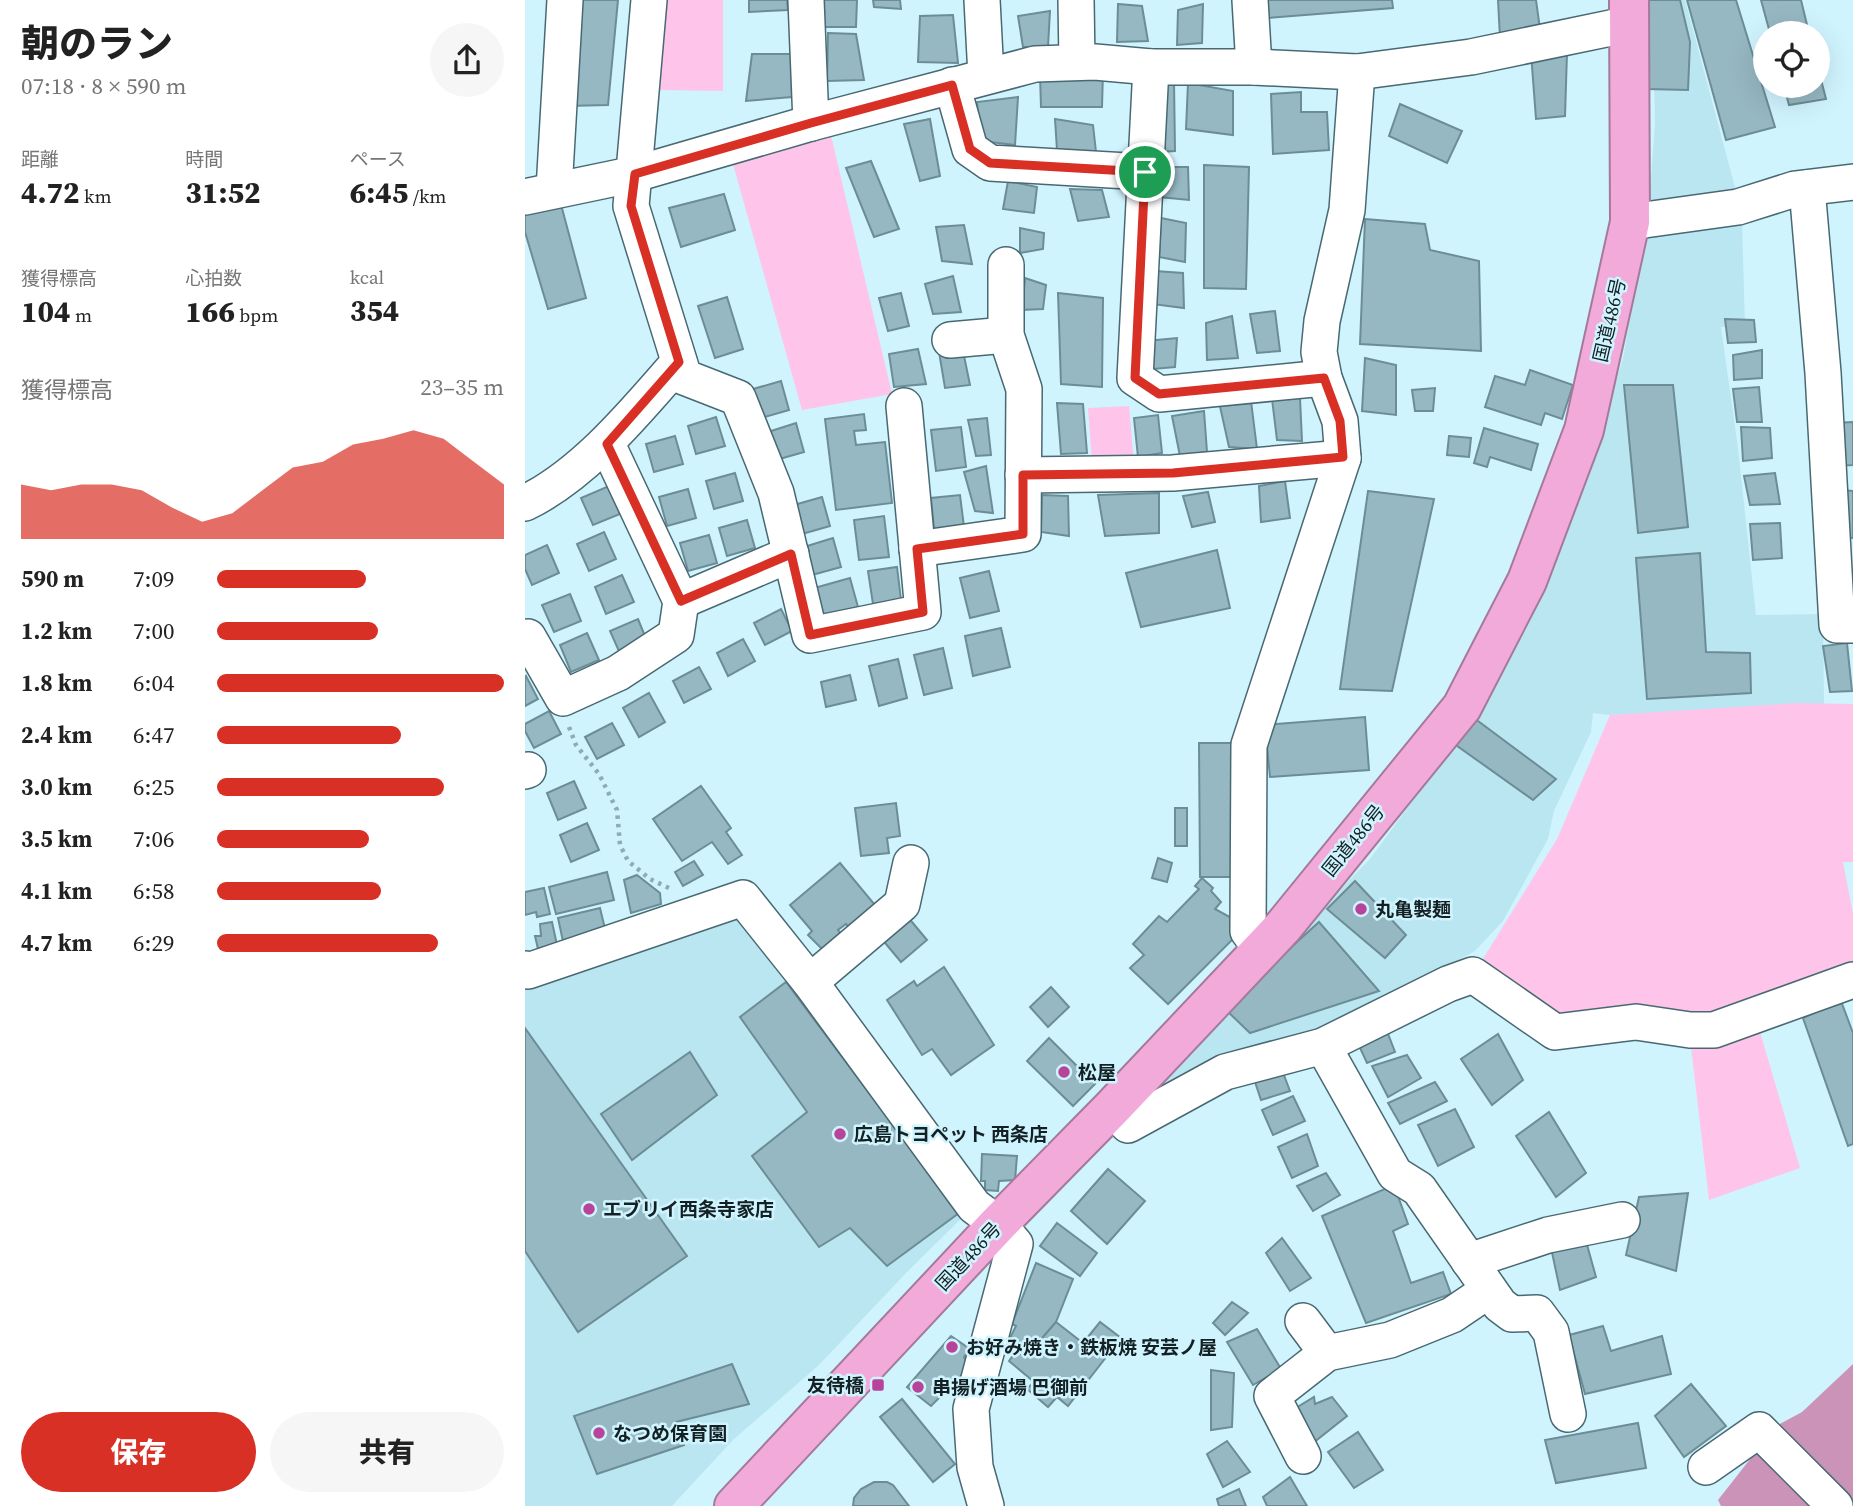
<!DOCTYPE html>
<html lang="ja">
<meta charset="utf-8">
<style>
:root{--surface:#fff;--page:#f6f6f6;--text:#222;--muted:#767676;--accent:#d93025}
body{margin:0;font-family:"Source Serif 4","Noto Sans JP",serif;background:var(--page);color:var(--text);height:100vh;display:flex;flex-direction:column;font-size:26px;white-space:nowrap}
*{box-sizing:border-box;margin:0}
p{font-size:23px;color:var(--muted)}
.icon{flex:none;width:38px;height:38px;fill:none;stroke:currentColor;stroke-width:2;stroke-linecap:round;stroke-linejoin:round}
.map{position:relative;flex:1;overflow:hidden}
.side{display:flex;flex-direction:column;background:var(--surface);width:525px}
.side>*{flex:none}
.fabs{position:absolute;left:1228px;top:21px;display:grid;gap:14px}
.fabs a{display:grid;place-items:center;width:77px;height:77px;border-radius:50%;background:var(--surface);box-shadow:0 7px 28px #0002;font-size:35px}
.pin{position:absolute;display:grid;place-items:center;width:60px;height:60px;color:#fff;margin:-30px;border:4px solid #fff;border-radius:50%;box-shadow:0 2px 7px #0007}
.round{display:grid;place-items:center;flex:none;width:74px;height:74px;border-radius:37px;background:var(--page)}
.head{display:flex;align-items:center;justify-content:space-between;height:119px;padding:0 21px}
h1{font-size:38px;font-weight:800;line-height:52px}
.figures{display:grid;grid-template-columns:repeat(3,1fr);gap:10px;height:119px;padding:7px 21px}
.figures div{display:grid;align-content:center}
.figures b{font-size:30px;font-weight:800}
.figures small{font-size:19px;font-weight:400}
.figures p{font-size:19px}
.chart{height:196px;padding:14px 21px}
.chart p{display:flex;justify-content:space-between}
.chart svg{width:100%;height:126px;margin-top:7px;fill:var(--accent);opacity:.7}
.cta{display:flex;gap:14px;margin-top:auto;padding:14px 21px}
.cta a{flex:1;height:80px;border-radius:42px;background:var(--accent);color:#fff;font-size:28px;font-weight:800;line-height:80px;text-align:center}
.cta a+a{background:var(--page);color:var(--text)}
ul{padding:0 21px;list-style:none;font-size:23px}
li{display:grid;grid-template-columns:112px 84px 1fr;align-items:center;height:52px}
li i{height:18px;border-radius:9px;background:var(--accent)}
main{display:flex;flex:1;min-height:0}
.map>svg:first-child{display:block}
.built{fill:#bae6f2}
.green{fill:#fec4ea}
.forest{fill:#cc93b9}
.building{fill:#96b8c2;stroke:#6c8d96;stroke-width:2}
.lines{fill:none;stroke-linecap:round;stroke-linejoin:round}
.minor-casing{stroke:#496972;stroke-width:38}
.highway-casing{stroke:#a47a9b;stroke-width:42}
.path{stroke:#8facb3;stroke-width:4.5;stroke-dasharray:3.5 5;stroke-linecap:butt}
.minor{stroke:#fff;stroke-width:35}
.highway{stroke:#f2aadb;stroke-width:38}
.route-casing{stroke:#fff;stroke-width:14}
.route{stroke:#d93025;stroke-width:9}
.poi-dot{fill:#b8439a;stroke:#d0f4fe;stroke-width:2.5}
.labels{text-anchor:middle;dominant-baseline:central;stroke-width:5;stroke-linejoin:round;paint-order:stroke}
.street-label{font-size:19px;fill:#132024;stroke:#d0f4fe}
.poi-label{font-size:19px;font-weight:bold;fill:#132024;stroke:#d0f4fe;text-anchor:start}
</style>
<main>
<section class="side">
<div class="head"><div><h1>朝のラン</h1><p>07:18 · 8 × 590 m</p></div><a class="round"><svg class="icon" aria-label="share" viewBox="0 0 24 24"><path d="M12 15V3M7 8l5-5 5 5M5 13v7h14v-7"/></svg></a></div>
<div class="figures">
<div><p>距離</p><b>4.72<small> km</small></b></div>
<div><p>時間</p><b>31:52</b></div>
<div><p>ペース</p><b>6:45<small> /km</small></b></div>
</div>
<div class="figures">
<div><p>獲得標高</p><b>104<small> m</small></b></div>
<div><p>心拍数</p><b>166<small> bpm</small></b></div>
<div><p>kcal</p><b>354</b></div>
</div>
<div class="chart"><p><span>獲得標高</span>23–35 m</p>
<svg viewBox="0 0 160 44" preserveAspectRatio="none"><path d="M0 44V25L10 27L20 25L30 25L40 27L50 33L60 38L70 35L80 27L90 19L100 17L110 11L120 9L130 6L140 9L150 17L160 25V44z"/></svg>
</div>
<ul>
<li><b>590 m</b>7:09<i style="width:52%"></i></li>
<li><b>1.2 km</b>7:00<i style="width:56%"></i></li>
<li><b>1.8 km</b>6:04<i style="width:100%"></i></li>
<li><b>2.4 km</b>6:47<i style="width:64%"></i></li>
<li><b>3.0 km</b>6:25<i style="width:79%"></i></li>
<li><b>3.5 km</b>7:06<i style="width:53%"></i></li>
<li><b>4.1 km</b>6:58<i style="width:57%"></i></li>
<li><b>4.7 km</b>6:29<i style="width:77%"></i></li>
</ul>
<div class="cta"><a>保存</a><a>共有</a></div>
</section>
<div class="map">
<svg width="1328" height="1506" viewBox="0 0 1328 1506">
<rect width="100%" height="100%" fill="#d0f4fe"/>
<g class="built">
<polygon points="1127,0 1160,0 1211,191 1217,222 1220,325 1196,327 1213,448 1231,615 1298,614 1299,704 1085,715 1068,713 1066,732 1029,811 1023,839 978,921 950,951 822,1020 612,1112 699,1008 845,859 916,762 1031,558 1062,479 1098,358 1123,219 1130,123"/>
<polygon points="218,898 449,1206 383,1271 294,1365 208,1440 147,1506 0,1506 0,969"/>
</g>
<g class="green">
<polygon points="139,0 198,0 198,91 135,90"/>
<polygon points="305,131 367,394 277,410 206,157"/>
<polygon points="604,406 610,474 568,474 563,408"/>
<polygon points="1274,703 1328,704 1328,862 1318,862 1328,914 1328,980 1233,1025 1275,1168 1184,1200 1164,1030 1030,1032 948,975 1032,839 1085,715"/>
</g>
<polygon class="forest" points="1328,1364 1328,1506 1196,1506 1193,1500 1251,1426 1277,1412"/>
<g class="building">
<polygon points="54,0 93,0 83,105 42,106"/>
<polygon points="224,0 262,0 263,10 224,12"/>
<polygon points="296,0 332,0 331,27 295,27"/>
<polygon points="348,0 375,0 376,9 349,7"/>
<polygon points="741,0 867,0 868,8 743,18"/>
<polygon points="973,0 1011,0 1015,29 975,38"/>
<polygon points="1119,0 1155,0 1165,42 1163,90 1122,89"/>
<polygon points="1162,0 1211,0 1250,127 1201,140"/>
<polygon points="1236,0 1276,0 1284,33 1245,33"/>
<polygon points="593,4 617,6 623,41 592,42"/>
<polygon points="678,4 677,43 652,45 653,10"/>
<polygon points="525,11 523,47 498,47 493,16"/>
<polygon points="428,15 433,63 393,62 395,16"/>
<polygon points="303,33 331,34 339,80 302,81"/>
<polygon points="1006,53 1042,53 1040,116 1011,119"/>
<polygon points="227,54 266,54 267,97 221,101"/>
<polygon points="1293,68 1301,99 1264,105 1259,86 1293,86"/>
<polygon points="578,72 577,107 516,107 515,76"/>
<polygon points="630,80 649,81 650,151 634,152"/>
<polygon points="663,83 708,91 708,135 661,129"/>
<polygon points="776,92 776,112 802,112 804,150 748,154 746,94"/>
<polygon points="493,97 490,145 456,141 452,102"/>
<polygon points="875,104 937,131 922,163 864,136"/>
<polygon points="405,119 415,176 395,181 379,124"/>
<polygon points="530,119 568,125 571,152 532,150"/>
<polygon points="346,161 374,229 349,237 321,168"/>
<polygon points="679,165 724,167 721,289 679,288"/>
<polygon points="635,167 663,167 664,200 634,197"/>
<polygon points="483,181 512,187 509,213 478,209"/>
<polygon points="545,189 577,190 584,217 553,221"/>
<polygon points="199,194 210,230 156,247 144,208"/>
<polygon points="34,197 61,298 23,309 0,232 0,208"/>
<polygon points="636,218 661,223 660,262 634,257"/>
<polygon points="840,219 900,224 905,250 954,261 956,351 835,344"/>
<polygon points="439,225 447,264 417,261 411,227"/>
<polygon points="495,228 519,233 518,249 495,253"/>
<polygon points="630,271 658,273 659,308 627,304"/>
<polygon points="428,276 436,312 408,314 400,284"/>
<polygon points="500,278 521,285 518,309 497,310"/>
<polygon points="376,293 384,326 363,331 354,298"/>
<polygon points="533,293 578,298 577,387 536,384"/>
<polygon points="202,297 218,349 190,358 173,306"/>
<polygon points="750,311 755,351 732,353 725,314"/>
<polygon points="707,316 713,358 682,360 681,323"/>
<polygon points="1200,319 1229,320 1231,342 1203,343"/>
<polygon points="652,338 650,367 628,369 621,341"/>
<polygon points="393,349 401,384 369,387 364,354"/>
<polygon points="1237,350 1237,378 1209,380 1208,355"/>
<polygon points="438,351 445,385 420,388 414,352"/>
<polygon points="840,358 871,365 871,415 837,411"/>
<polygon points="1005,370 1048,385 1037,419 1020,413 1016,425 960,407 970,376 1000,385"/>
<polygon points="256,381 264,410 236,418 228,389"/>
<polygon points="1099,385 1148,385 1163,527 1113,533"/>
<polygon points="1234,387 1237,422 1212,422 1208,389"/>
<polygon points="910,388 908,411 890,411 887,390"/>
<polygon points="775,398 777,441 752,440 747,399"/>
<polygon points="726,401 732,449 704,447 694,402"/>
<polygon points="532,403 558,404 562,453 536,454"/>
<polygon points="679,411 682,452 655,456 647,416"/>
<polygon points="339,414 341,430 329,431 331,445 360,442 367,503 311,510 300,419"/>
<polygon points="633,415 637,453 613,457 609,418"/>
<polygon points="191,417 200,446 171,454 163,426"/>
<polygon points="462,418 466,455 451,456 443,420"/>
<polygon points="1328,422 1328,465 1314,466 1309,423"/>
<polygon points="271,423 279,452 251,460 243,432"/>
<polygon points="436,427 441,467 411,471 406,430"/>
<polygon points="1216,427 1245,428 1247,458 1218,461"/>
<polygon points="959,428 1013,444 1006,470 965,457 962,467 949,463"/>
<polygon points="150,436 158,464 129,472 121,444"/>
<polygon points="924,436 946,438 944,457 922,455"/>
<polygon points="461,466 468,513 450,511 439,472"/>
<polygon points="210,473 218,501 189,509 181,481"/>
<polygon points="1250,473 1255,504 1225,505 1219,476"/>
<polygon points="760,481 765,518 736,522 734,486"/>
<polygon points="84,486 95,514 68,525 56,498"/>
<polygon points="163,489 171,518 142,526 134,497"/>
<polygon points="1316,490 1328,491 1328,538 1320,538"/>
<polygon points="843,491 909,499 867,691 815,689"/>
<polygon points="683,492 690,522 667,527 658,496"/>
<polygon points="634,493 634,533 580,536 573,495"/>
<polygon points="435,495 440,535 410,539 406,498"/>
<polygon points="517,495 543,496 544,536 516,532"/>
<polygon points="297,497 305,526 277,534 269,505"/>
<polygon points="359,516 364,557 334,560 329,520"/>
<polygon points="222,520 230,548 202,556 194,528"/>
<polygon points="1255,523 1257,558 1228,560 1225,524"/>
<polygon points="79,532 91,559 64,571 52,544"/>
<polygon points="184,535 192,563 163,571 155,543"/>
<polygon points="308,538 316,567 287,575 279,547"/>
<polygon points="22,545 34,573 7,585 0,569 0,555"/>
<polygon points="692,550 705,608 616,627 601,573"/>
<polygon points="1175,553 1181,652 1225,653 1226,693 1122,699 1111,558"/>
<polygon points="372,567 376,600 348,604 343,571"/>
<polygon points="464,571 474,611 445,618 435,578"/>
<polygon points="97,575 109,602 81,614 70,587"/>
<polygon points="325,578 333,607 294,617 286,589"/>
<polygon points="45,594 56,621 29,632 17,605"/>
<polygon points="256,609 267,631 240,645 229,623"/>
<polygon points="113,619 124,646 97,658 85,631"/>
<polygon points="476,628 485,667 448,676 440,636"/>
<polygon points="62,633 74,660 46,672 35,645"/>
<polygon points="218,639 230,661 203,676 192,653"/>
<polygon points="1322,643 1327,691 1305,692 1298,646"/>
<polygon points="418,648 427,688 399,695 389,655"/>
<polygon points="373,659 382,698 354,706 344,666"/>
<polygon points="174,667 186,689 159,703 148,681"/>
<polygon points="325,675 331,700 301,707 296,682"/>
<polygon points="1,676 13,699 0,706 0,677"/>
<polygon points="124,693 140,722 114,737 98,708"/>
<polygon points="24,711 36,734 9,748 0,731 0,724"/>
<polygon points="840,717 844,770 745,777 740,725"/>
<polygon points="949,718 1031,779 1008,800 928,743"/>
<polygon points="87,723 99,745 72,759 60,737"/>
<polygon points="674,743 712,743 713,877 675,877"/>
<polygon points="49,781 61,808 33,820 22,793"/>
<polygon points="176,786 206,828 201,832 217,855 203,864 187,842 157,861 128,819"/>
<polygon points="371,803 375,836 362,838 364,853 336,856 330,808"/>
<rect x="650" y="808" width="12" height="38"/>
<polygon points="62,823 74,850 46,862 35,835"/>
<polygon points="633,858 647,863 642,882 627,878"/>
<polygon points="169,861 178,875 158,886 150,872"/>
<polygon points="315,863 355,911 328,933 321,924 313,930 320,939 301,953 283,935 287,931 265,905"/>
<polygon points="82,872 89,900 31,914 24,887"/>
<polygon points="112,875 135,893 136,904 106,913 99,880"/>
<polygon points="677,878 688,888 686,891 696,902 690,909 710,920 712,935 643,1004 605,968 619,955 608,944 634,916 642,922 674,889 670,886"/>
<polygon points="830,881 881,935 860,958 802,909"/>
<polygon points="19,888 25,914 12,917 11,912 0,915 0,892"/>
<polygon points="75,908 82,937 39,946 33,918"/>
<polygon points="382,916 402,940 376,962 356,938"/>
<polygon points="27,922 32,945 13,949 10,936 16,936 15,924"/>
<polygon points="794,922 854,991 725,1033 699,1008"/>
<polygon points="419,967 469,1045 426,1075 407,1049 397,1055 362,1000 389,981 392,986"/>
<polygon points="261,982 434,1213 362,1266 325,1228 294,1247 227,1156 282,1112 215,1017"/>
<polygon points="526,987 544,1007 523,1027 505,1007"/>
<polygon points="1316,1001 1328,1033 1328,1144 1323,1146 1278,1018"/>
<polygon points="860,1026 870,1052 842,1063 830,1037"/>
<polygon points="0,1028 162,1256 53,1332 0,1251"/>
<polygon points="973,1034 998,1080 967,1105 936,1059"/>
<polygon points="524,1038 570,1084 548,1106 502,1061"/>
<polygon points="165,1052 192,1095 107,1160 76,1114"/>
<polygon points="882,1055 896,1078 863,1097 847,1066"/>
<polygon points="757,1070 765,1091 736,1100 729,1079"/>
<polygon points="910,1082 922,1101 875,1124 863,1103"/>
<polygon points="768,1096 780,1121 748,1135 737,1110"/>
<polygon points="930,1109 949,1147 913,1166 893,1125"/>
<polygon points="1024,1112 1061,1173 1031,1197 991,1136"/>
<polygon points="782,1134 793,1166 767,1178 753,1147"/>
<polygon points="457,1154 492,1156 490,1180 474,1181 473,1191 460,1190 460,1181 456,1181"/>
<polygon points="583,1169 620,1201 582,1244 546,1211"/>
<polygon points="801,1173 815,1195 788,1211 772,1186"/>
<polygon points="869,1185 883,1224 868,1231 886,1283 918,1272 926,1294 841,1323 797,1216"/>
<polygon points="1163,1193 1151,1271 1101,1255 1114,1197"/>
<polygon points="532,1223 572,1253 555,1276 515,1246"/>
<polygon points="1059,1234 1071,1277 1035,1290 1025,1243"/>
<polygon points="757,1238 786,1278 765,1291 741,1253"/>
<polygon points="511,1263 548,1279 531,1322 501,1357 482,1344 491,1326 487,1324"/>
<polygon points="707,1302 723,1313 700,1335 688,1323"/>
<polygon points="531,1322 558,1343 575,1322 596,1338 543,1406 532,1397 523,1407 502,1389 509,1382 484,1361 491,1351 501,1357"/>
<polygon points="1078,1326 1086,1351 1137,1336 1146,1374 1060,1394 1044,1335"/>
<polygon points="732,1329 756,1369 728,1385 702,1342"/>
<polygon points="426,1336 445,1349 439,1357 445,1367 406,1406 382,1387"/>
<polygon points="207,1364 224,1404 151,1422 159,1445 72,1474 49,1416"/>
<polygon points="686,1370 709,1373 707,1427 686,1430"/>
<polygon points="1166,1384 1201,1426 1159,1457 1130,1416"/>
<polygon points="789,1397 790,1404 807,1397 822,1416 788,1443 766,1411"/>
<polygon points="377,1399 430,1464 408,1482 355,1417"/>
<polygon points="1113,1423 1121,1468 1031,1483 1020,1440"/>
<polygon points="833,1432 858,1470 829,1488 803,1452"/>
<polygon points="702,1441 725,1472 698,1487 682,1454"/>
<polygon points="765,1477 782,1506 742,1506 738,1497"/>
<polygon points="349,1482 362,1482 368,1485 384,1506 328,1506 329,1498 336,1489"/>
<polygon points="714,1489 721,1506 694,1506 692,1499"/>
</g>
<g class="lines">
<defs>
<g id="minor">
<polyline points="124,0 106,206 159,377 213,398 251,493 285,635 398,612 379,406"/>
<polyline points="281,0 286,123"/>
<polyline points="457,0 461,76"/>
<polyline points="551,0 552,62"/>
<polyline points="725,0 729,67"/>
<polyline points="626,67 610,378 634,394 799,378"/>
<polyline points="427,85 445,149 465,163 620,172"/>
<polyline points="1282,188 1298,373 1312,625 1328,625"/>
<polyline points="29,190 40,0"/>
<polyline points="0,197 110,174 286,123 510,64 570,62 626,67 729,67 832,72 946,57 1105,24"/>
<polyline points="1105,222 1213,207 1270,189 1328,182"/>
<polyline points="425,340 481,335"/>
<polyline points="498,475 648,473 818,458"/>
<path d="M0,503C60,474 111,411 154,362"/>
<polyline points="392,549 498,534 499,389 481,335 481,265"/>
<polyline points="156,601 266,554"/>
<polyline points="0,638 3,637 38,698 93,673 151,635 156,601 82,444"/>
<polyline points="0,771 3,770"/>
<polyline points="737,950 723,931 724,745 818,458 815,421 799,378 794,352 797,321 822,210 832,72"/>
<polyline points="0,969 3,971 218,898 285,982 449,1206 473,1224 490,1244 446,1409 450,1467 461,1506"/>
<polyline points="285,982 377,904 386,863"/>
<polyline points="798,1046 870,1174 894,1189 975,1305 987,1314 1012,1313 1026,1332 1043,1414"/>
<polyline points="587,1108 603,1125 700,1072 798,1046 923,984 948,975 1030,1032 1111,1022 1165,1030 1189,1030 1328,980"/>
<polyline points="944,1261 1023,1235 1097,1220"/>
<polyline points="778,1321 802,1353"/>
<polyline points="778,1456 747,1396 802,1353 865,1340 927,1315 964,1290"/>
<polyline points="1181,1467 1234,1430 1310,1506"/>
</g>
<polyline id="highway" points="209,1506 473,1224 587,1108 758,927 937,707 1002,581 1059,430 1105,222 1104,0"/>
</defs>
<use href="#minor" class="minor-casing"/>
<use href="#highway" class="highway-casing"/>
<polyline class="path" points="44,727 51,745 74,774 92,810 95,845 103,861 125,879 146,889"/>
<use href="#minor" class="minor"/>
<use href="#highway" class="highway"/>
</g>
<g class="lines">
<defs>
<polygon id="route" points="427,85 445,149 465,163 620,172 610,378 634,394 799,378 815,421 818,457 648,473 498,475 498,534 392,549 398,612 285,635 266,554 156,601 82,444 154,362 106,206 110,174 286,123"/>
</defs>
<use href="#route" class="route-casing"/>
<use href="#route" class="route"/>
</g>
<g class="poi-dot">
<circle cx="836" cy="909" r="7"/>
<circle cx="539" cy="1072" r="7"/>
<circle cx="315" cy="1134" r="7"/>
<circle cx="64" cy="1209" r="7"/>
<circle cx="427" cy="1347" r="7"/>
<rect x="346" y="1378" width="14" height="14" rx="3.5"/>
<circle cx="393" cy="1387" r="7"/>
<circle cx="74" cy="1433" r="7"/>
</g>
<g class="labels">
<g class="street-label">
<text transform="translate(1084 320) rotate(-77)">国道486号</text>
<text transform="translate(828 840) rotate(-51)">国道486号</text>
<text transform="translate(443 1256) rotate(-47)">国道486号</text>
</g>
<g class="poi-label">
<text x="850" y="909">丸亀製麺</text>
<text x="553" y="1072">松屋</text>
<text x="329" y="1134">広島トヨペット 西条店</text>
<text x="78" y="1209">エブリイ西条寺家店</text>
<text x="441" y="1347">お好み焼き・鉄板焼 安芸ノ屋</text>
<text x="339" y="1385" text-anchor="end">友待橋</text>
<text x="407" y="1387">串揚げ酒場 巴御前</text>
<text x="88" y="1433">なつめ保育園</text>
</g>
</g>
</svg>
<div class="fabs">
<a><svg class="icon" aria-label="locate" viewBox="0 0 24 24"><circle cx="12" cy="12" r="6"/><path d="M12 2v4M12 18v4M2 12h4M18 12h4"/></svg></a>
</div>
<div class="pin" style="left:620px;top:172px;background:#1e9e55"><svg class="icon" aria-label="arrive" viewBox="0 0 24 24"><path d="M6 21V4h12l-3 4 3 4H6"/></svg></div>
</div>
</main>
